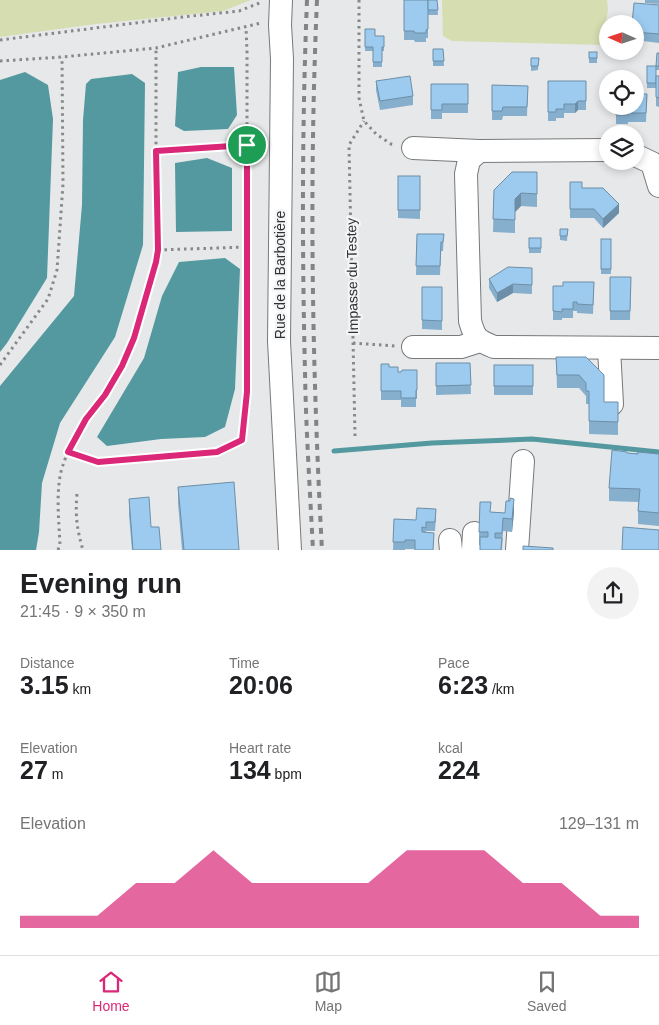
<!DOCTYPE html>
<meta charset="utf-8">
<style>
:root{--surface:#fff;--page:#f2f2f2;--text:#202124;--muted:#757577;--line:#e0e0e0;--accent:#db2777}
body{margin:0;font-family:Arial,sans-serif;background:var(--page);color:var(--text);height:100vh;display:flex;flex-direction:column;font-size:19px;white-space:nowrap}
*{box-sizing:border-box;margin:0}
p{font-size:16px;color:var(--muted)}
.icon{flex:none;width:28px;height:28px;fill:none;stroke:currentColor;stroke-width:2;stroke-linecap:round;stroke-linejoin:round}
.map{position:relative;height:550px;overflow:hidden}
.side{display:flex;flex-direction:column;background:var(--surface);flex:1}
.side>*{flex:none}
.needle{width:32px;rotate:273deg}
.tools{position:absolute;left:599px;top:15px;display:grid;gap:10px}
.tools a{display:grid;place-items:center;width:45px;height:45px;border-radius:50%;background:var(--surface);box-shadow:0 2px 8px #0003;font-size:25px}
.pin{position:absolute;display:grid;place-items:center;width:42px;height:42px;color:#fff;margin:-21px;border:2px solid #fff;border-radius:50%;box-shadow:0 1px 5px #0007}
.round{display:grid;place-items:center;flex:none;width:52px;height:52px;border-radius:26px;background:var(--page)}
.summary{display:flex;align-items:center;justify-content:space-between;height:85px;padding:0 20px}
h1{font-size:28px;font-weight:700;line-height:38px}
.metrics{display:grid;grid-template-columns:repeat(3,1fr);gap:8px;height:85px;padding:5px 20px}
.metrics div{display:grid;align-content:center}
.metrics b{font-size:25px;font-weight:700}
.metrics small{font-size:14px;font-weight:400}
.metrics p{font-size:14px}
.chart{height:140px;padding:10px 20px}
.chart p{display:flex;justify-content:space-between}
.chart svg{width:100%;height:90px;margin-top:5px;fill:var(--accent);opacity:.7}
.tabs{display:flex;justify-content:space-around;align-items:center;height:70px;border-top:1px solid var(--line);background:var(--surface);font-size:14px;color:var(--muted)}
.tabs a{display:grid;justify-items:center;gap:2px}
.tabs .active{color:var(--accent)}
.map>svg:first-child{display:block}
.green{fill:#d6ddb1}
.water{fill:#53999f}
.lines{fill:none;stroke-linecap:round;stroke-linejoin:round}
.stream{stroke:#53999f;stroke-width:5}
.minor-casing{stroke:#77797a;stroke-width:24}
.path{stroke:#878889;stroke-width:3;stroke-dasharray:2.5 4;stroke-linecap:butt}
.minor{stroke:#fff;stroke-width:22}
.rail{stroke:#838485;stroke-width:4;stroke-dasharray:6 6;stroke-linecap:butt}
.wall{fill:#86afce}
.shaded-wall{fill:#6d8ea7}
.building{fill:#9ccbef;stroke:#6d8ea7}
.route-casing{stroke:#fff;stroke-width:10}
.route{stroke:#db2777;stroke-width:6}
.labels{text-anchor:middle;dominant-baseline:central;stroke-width:4.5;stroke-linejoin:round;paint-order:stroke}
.street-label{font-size:14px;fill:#313132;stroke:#f3f5f7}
</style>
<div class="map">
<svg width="659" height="550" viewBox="0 0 659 550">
<rect width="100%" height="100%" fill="#e6e8e9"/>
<g class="green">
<polygon points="0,0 251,0 223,11 96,24 0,37"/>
<polygon points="442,0 607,0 608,9 603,45 452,41 443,36"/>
</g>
<g class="water">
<polygon points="201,67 234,67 237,115 228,129 184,131 175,126 178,72"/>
<polygon points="25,72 48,85 53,119 47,278 7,343 0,352 0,80"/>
<polygon points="132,74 145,83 143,245 115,337 60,423 42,483 39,532 36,550 0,550 0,386 74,296 82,205 83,120 86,84 91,79"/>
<polygon points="207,158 232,168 232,231 176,232 175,163"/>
<polygon points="225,258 240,269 235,389 225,427 205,437 161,439 107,446 97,437 144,358 162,296 179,262"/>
</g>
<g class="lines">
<polyline class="stream" points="334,451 432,443 532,439 659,452"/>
<defs>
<g id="minor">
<polyline points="281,0 280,25 282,59 279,341 290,550"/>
<polyline points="413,148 479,151 608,150"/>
<path d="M479,151L469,160L466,174L470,321C475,339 477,340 494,347L659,348"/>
<polyline points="635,155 652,163 659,186"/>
<polyline points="413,347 461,347 480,341"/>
<polyline points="609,348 612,404"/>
<polyline points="450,540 451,550"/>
<polyline points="473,550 474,533"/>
<polyline points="517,550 523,461"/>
</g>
</defs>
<use href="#minor" class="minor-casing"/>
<g class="path">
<polyline points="359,0 359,98 364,121 376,134 391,144 396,145"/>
<polyline points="0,40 183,17 239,11 262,2"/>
<polyline points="0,61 62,57 156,48 261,23"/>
<polyline points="156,151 247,145"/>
<polyline points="158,250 247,247"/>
<polyline points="353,343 395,346"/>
<polyline points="0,365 48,299 57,270 63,184 62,57"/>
<polyline points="355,436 349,145 364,121"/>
<polyline points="68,452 98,461 217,452 242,440 247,392 247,53 246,27"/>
<path d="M77,494C75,515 77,530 83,550"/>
<path d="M58,550L60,545C59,521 55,487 63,465C75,428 103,400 121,367C139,334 147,297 156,262L158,250L156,151V48"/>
</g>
<use href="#minor" class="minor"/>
<g class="rail">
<path d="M307,0C302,124 302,248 305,372C306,431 310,491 313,550"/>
<path d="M317,0C309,183 312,367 322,550"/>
</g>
</g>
<g class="wall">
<polygon points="404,0 437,0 438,15 428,15 428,38 426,38 426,42 415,42 414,40 404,40"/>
<polygon points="639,0 659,0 659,4 645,3 645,0"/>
<polygon points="659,5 659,43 635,40 635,24"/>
<polygon points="365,29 375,36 384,36 384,51 382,51 382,67 373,67 373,51 365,51"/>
<polygon points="433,49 443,49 444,66 433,66"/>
<rect x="589" y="52" width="8" height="11"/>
<polygon points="657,53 659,53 659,70 656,70"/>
<polygon points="531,58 539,58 538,70 531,71"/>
<polygon points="647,66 656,76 659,76 659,107 656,106 656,88 647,88"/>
<polygon points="376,81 413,96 413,105 380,110 376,90"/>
<polygon points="548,81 586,81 586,110 578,110 575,113 564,113 564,118 556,118 556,121 548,121"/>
<polygon points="431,84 468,84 468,113 442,113 442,119 431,119"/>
<polygon points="492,85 528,86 527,116 503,116 502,120 492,120"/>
<polygon points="647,94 646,122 628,122 628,124 616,124 616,106"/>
<polygon points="537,172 537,207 521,206 515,212 515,233 493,232 494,190"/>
<polygon points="398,176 420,176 420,219 398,218"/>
<polygon points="570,182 582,188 619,213 603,228 594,218 570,218"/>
<polygon points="560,229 568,229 567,241 560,240"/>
<polygon points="417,234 444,234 443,251 441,251 440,275 416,275"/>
<rect x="529" y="238" width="12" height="15"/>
<rect x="601" y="239" width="10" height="35"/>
<polygon points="532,268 532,294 513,293 497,302 489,288 489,279"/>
<polygon points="610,277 631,277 630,320 610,320"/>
<polygon points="594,282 593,314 577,313 577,311 573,311 573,318 562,318 562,320 553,320 553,286 563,286"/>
<polygon points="422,287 442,287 442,330 422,329"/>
<polygon points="556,357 586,357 604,402 618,402 618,435 589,434 589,404 586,404 586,396 579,388 557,388"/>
<polygon points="436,363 470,363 471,394 436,395"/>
<polygon points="381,364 398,372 417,370 417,399 416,399 416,407 401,407 401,400 381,400"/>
<rect x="494" y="365" width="39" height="30"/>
<polygon points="627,453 659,454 659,526 638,524 638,502 609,501 609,488"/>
<polygon points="178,487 239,550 182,550 178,503"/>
<polygon points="129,499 151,527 161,550 132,550 129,515"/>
<polygon points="491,512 505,513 514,512 512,532 503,531 502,550 479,545 479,532"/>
<polygon points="436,518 435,531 426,531 426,533 434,542 415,549 405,549 405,550 393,550 394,519 416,520"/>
</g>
<g class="shaded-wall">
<polygon points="578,101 578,110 575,113 575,104"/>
<polygon points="521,193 521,206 515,212 515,233 515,199"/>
<polygon points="619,204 619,213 603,228 603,219"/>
<polygon points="513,284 513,293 497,302 497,293"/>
<polygon points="514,499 514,512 512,532 512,519"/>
</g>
<g class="building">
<polygon points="404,0 428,0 428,29 426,30 426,33 415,33 414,31 404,31"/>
<polygon points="428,0 437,0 438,10 428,10"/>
<polygon points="634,3 659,5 659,34 635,32 635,24 632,24"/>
<polygon points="365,29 375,29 375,36 384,36 384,47 382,47 382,62 373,62 373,47 365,47"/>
<polygon points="433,49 443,49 444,61 433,61"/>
<rect x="589" y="52" width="8" height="6"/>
<polygon points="657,53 659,53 659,66 656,66"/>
<polygon points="531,58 539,58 538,66 531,66"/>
<rect x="647" y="66" width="9" height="17"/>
<polygon points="410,76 413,96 380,101 376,81"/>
<polygon points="656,76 659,76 659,98 656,97"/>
<polygon points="548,81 586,81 586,101 578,101 575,104 564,104 564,109 556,109 556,112 548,112"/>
<polygon points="431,84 468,84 468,104 442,104 442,110 431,110"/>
<polygon points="492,85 528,86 527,107 503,107 502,111 492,111"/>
<polygon points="635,94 647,94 646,113 628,113 628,115 616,115 616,106 635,106"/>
<polygon points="512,172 537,172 537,194 521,193 515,199 515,220 493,219 494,190"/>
<rect x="398" y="176" width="22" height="34"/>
<polygon points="570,182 582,182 582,188 603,188 619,204 603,219 594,209 570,209"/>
<polygon points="560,229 568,229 567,236 560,236"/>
<polygon points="417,234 444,234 443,242 441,242 440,266 416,266"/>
<rect x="529" y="238" width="12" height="10"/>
<rect x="601" y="239" width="10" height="30"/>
<polygon points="508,267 532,268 532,285 513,284 497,293 489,279"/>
<polygon points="610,277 631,277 630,311 610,311"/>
<polygon points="563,282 594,282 593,305 577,304 577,302 573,302 573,309 562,309 562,312 553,311 553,286 563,286"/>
<polygon points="422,287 442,287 442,321 422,320"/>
<polygon points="556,357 586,357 604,375 604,402 618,402 618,422 589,421 589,391 586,391 586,383 579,375 557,375"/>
<polygon points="436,363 470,363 471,385 436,386"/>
<polygon points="381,364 389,364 389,367 398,367 398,372 401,372 402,370 417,370 417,390 416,390 416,398 401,398 401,391 381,391"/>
<rect x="494" y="365" width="39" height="21"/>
<polygon points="612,450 627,452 627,453 638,454 638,452 659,454 659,513 638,511 640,489 609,488"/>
<polygon points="234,482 239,550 184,550 178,487"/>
<polygon points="149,497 151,527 159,527 161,550 133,550 129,499"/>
<polygon points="510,498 514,499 512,519 503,518 502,533 495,533 495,538 502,538 501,550 480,550 480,537 488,537 488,532 479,532 480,502 491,502 490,512 505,513 506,501 510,501"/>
<polygon points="417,508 436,509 435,522 426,522 426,528 422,527 422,532 434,533 433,550 415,550 415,540 405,540 405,542 393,542 394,519 416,520"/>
<polygon points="623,527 659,530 659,550 622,550"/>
<polygon points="523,546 553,548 553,550 523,550"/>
</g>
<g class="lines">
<defs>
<polygon id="route" points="247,145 247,392 242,440 217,452 98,462 68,452 86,419 105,395 122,366 134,338 156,262 158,250 156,151"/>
</defs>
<use href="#route" class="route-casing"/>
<use href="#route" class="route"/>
</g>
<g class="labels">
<g class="street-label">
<text transform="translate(280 275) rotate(-90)">Rue de la Barbotière</text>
<text transform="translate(352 276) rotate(-91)">Impasse du Testey</text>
</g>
</g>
</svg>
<div class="tools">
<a><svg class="needle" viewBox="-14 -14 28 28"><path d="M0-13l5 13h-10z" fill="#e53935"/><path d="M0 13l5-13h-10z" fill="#757577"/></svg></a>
<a><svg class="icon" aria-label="locate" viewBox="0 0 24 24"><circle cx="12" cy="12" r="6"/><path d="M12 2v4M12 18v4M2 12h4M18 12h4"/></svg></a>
<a><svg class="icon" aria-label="layers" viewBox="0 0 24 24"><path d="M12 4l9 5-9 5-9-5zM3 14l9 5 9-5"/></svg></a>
</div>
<div class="pin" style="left:247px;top:145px;background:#1e9e55"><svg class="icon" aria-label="arrive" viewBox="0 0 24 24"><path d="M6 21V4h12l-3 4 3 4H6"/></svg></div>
</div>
<section class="side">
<div class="summary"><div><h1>Evening run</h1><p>21:45 · 9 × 350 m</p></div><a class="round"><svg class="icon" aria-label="share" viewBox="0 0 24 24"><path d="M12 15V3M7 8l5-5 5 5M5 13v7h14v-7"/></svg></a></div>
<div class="metrics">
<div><p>Distance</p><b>3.15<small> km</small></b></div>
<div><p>Time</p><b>20:06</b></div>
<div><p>Pace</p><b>6:23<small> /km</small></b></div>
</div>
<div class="metrics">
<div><p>Elevation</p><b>27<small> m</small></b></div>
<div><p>Heart rate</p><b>134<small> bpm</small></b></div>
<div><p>kcal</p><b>224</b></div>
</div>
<div class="chart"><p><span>Elevation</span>129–131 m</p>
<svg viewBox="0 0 160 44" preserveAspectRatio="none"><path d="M0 44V38L10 38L20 38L30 22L40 22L50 6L60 22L70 22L80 22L90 22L100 6L110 6L120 6L130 22L140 22L150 38L160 38V44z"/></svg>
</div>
</section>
<nav class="tabs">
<a class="active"><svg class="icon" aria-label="home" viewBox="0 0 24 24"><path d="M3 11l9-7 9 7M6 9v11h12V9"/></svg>Home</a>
<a><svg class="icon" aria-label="map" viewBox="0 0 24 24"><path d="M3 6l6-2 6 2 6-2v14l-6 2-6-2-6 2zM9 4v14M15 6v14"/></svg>Map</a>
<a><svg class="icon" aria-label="saved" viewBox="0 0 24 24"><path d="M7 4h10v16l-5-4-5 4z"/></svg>Saved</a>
</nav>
